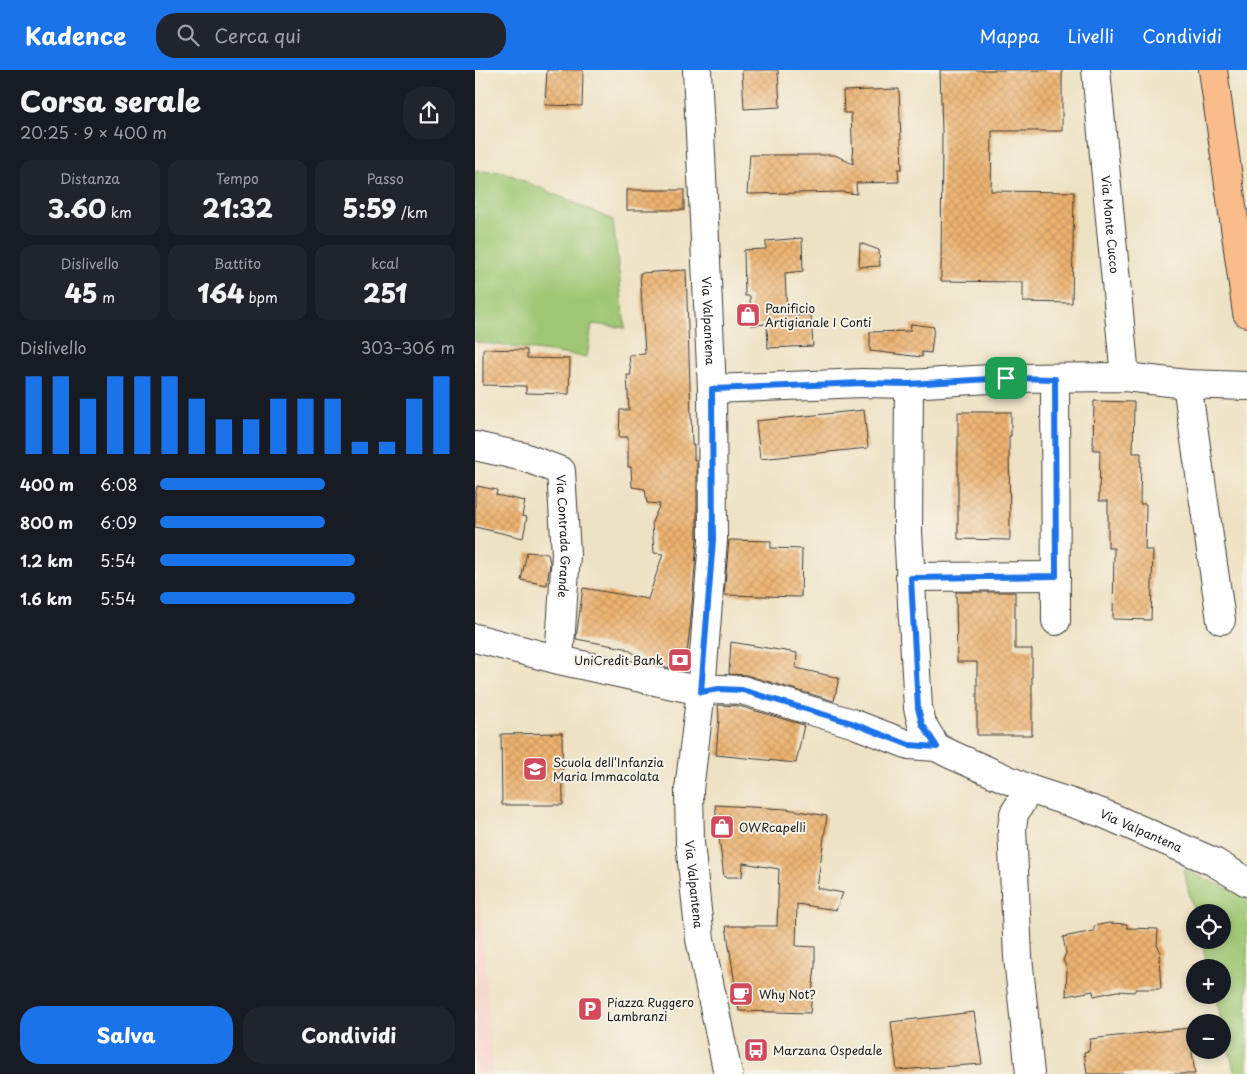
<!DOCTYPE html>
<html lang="it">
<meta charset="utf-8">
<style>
:root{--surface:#171b24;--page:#20242c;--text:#f1f3f6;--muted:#9ea1a6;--accent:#1a73e8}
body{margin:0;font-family:"Playpen Sans",sans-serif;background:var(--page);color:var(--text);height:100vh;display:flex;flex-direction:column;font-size:19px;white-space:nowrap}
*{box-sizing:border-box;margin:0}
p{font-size:16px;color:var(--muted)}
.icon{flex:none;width:28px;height:28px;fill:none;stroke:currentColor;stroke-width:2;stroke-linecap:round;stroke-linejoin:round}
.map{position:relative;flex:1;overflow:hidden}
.drawer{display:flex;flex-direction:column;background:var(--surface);width:475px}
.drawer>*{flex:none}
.buttons{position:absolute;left:711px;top:834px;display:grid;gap:10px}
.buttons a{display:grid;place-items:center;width:45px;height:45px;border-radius:50%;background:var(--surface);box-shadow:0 2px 8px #0003;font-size:25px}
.pin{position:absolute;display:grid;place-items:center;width:42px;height:42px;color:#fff;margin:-21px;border-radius:10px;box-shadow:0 2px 8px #0006}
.round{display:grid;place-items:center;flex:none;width:52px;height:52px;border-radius:20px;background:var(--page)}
.overview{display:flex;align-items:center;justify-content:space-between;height:85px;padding:0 20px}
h1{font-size:28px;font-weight:800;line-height:38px}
.figures{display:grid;grid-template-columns:repeat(3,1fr);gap:8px;height:85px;padding:5px 20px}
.figures div{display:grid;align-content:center;border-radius:12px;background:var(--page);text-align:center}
.figures b{font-size:25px;font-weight:800}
.figures small{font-size:14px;font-weight:400}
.figures p{font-size:14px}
.chart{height:140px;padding:10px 20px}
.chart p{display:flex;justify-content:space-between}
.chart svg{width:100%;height:90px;margin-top:5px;stroke:var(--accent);stroke-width:6}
.button{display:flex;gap:10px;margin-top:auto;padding:10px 20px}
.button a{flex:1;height:58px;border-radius:20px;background:var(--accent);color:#fff;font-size:20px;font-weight:800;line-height:58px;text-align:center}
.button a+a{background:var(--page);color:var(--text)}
ul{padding:0 20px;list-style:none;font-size:16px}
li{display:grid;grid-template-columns:80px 60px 1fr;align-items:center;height:38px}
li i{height:12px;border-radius:6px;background:var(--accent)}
header{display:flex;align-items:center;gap:30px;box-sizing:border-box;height:70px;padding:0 25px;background:var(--accent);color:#fff}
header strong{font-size:24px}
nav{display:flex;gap:28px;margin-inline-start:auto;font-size:18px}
.search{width:350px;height:45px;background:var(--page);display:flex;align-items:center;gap:12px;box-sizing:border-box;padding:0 18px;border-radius:20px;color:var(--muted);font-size:19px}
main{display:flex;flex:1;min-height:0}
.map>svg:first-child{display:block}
.built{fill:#f7d1c7}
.green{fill:#9fc773;stroke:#5e7248}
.building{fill:url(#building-cross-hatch)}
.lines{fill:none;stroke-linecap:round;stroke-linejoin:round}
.minor-casing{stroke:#3c3a35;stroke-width:30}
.highway-casing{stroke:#3c3a35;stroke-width:30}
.minor{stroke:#fff;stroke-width:28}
.highway{stroke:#fabc8b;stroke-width:28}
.route-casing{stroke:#fff;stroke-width:10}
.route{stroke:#1a73e8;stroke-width:6}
.labels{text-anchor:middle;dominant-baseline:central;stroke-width:4;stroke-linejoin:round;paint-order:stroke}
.street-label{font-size:12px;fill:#1c1c1c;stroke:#f7f3e8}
.poi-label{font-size:12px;fill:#1c1c1c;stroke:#f7f3e8;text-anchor:start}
</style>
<header>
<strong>Kadence</strong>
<div class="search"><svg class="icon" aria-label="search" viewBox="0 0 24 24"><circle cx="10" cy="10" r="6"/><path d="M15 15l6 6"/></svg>Cerca qui</div>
<nav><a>Mappa</a><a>Livelli</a><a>Condividi</a></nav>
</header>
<main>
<section class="drawer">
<div class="overview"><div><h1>Corsa serale</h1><p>20:25 · 9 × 400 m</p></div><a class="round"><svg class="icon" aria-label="share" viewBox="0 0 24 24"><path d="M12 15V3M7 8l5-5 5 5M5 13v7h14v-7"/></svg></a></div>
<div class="figures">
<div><p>Distanza</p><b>3.60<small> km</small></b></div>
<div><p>Tempo</p><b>21:32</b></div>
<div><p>Passo</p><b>5:59<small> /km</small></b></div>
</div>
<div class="figures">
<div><p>Dislivello</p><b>45<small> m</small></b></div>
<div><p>Battito</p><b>164<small> bpm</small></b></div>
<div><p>kcal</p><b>251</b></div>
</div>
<div class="chart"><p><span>Dislivello</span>303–306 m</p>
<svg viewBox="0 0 160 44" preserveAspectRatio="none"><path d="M5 44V6M15 44V6M25 44V17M35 44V6M45 44V6M55 44V6M65 44V17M75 44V27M85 44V27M95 44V17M105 44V17M115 44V17M125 44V38M135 44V38M145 44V17M155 44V6"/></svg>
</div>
<ul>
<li><b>400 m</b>6:08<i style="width:56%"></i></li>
<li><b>800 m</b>6:09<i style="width:56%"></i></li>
<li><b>1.2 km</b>5:54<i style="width:66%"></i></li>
<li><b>1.6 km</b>5:54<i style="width:66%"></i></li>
</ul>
<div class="button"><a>Salva</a><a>Condividi</a></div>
</section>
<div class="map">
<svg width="772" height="1004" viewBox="0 0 772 1004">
<defs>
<pattern id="building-cross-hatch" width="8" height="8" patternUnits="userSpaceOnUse" patternTransform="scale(1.25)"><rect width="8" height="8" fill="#ecb26f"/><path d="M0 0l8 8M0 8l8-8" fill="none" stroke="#ca9860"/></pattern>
</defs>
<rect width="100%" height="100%" fill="#f7f3e8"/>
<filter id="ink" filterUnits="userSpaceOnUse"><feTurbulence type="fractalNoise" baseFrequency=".02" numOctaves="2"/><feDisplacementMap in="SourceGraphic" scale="10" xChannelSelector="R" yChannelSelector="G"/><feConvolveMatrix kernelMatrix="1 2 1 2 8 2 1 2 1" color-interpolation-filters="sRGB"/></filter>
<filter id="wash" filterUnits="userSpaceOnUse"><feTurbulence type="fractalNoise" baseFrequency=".0096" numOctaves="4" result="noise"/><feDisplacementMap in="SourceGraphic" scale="20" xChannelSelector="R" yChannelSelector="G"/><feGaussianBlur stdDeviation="1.12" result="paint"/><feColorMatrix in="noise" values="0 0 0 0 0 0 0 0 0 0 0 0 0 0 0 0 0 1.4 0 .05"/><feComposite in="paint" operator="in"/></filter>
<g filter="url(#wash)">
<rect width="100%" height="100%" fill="#eee2c4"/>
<polygon class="built" points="0,766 18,1002 18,1004 0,1004"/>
<g class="green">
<polygon points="0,101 29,102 138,150 150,258 117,254 112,287 0,272"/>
<polygon points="708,799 772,827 772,1004 760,1004 740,925 748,925 748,898 733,897 726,870 748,870 748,842 720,842 720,847"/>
</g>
<g id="blocks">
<g class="building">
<polygon points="72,0 108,0 107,36 70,35"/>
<polygon points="267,0 303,0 305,37 269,39"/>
<polygon points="465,0 587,0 587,61 517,61 516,121 599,122 597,233 548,232 548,212 466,211 467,61"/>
<polygon points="424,19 427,99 423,99 424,112 381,113 382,124 368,122 272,124 275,85 360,85 378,94 376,43 369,43 368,21"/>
<rect x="152" y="120" width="57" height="20"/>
<polygon points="327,168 328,201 310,203 312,246 336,245 338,276 293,278 292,254 276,255 275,226 270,226 269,180 291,179 291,171"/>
<polygon points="385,173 404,180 405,196 384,197"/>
<polygon points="211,200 217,375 219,375 219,390 222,390 222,469 216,548 210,601 177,594 150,578 101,569 108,518 173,529 188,484 179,483 177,452 185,434 172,433 170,419 157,417 156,397 153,397 153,367 144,367 145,340 154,340 152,305 156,305 154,285 170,284 165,203"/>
<polygon points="436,254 459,257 456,283 447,282 447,287 395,281 395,262 435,261"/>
<polygon points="8,279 52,280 52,288 95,289 94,324 51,323 51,316 8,315"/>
<polygon points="619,331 659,332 658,383 666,383 665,434 671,434 670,480 678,480 676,550 638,549 639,478 633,478 633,431 624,431 625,380 618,380"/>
<polygon points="389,340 393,378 285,389 281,351"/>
<polygon points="483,342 536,342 536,366 534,366 535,470 483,469"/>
<polygon points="2,416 22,420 21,425 50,431 47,446 52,447 48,468 0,457 0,426"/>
<polygon points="254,470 296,471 296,478 327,479 326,527 249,525"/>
<polygon points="52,482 73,484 75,493 72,515 46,510"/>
<polygon points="481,522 540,522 540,579 557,579 557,665 502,665 502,592 482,592"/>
<polygon points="256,572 322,583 321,598 364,608 359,631 271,605 254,604"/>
<polygon points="243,635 264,636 329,655 321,693 241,685 244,648"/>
<polygon points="87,663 88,735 27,735 26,664"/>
<polygon points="240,735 312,739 352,746 342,818 368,823 361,840 322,834 321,876 340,877 340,896 335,943 264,941 251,856 302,856 304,799 268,793 267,807 249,807"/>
<polygon points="634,853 652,854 652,858 683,859 682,875 686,882 684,887 686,919 661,919 659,922 642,921 619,926 618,921 591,926 592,898 588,890 591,883 588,867 619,861 619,856"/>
<polygon points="499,942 507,994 422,1000 416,952"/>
<polygon points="714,958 720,1004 612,1004 609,982 614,981 615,969"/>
</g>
</g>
</g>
<g filter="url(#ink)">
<use href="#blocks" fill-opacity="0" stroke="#3c3a35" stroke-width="1"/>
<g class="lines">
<defs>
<g id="minor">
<path id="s1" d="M222,0L237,319L238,470L226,621L214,720L215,773L225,869L253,1004"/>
<path id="s2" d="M621,0L650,307"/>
<polyline points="580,309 581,551"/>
<polyline points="434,314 433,461 443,638 447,654 461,677"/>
<polyline points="712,314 746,550"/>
<polyline points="237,319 388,313 434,314 531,308 650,307 712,314 772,316"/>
<path id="s3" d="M0,376L49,387L86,401L91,484L84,590"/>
<polyline points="435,507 581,506"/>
<path id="s4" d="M0,568L84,590L226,621L244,619L267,620L377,653L434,675L461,677L477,685L554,719L627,743L739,792L772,812"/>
<polyline points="554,719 539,744 537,758 543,887 555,1004"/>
</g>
<polyline id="highway" points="738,0 772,243"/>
</defs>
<use href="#minor" class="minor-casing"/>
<use href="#highway" class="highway-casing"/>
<use href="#minor" class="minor"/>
<use href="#highway" class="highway"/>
</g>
</g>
<g class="lines" filter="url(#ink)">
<defs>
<polygon id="route" points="531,308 580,309 581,506 436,508 443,638 447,654 462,677 434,675 377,653 267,620 244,619 226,622 238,470 237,319 388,313 434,314"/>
</defs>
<use href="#route" class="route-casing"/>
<use href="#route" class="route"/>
</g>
<defs>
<symbol id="shop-square" viewBox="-11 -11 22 22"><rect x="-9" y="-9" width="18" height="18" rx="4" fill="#d1495b" stroke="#f7f3e8"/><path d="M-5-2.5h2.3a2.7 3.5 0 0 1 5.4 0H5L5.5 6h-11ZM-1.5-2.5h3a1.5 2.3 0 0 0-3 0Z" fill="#fff"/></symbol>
<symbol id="bank-square" viewBox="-11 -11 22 22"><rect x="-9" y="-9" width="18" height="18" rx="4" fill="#d1495b" stroke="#f7f3e8"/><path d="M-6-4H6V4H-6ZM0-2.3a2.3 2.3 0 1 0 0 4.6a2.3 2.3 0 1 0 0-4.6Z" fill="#fff"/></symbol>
<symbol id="school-square" viewBox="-11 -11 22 22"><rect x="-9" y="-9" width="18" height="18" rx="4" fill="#d1495b" stroke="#f7f3e8"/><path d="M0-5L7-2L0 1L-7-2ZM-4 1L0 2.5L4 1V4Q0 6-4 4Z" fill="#fff"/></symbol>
<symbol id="cafe-square" viewBox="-11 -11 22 22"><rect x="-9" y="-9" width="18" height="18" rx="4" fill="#d1495b" stroke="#f7f3e8"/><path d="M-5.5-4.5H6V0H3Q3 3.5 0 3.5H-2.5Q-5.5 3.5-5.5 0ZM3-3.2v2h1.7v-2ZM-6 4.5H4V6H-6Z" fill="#fff"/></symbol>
<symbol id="parking-square" viewBox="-11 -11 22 22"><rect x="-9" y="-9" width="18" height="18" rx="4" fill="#d1495b" stroke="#f7f3e8"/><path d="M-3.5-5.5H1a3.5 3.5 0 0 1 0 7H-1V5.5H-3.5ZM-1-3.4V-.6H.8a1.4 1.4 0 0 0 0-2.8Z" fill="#fff"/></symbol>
<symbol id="bus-square" viewBox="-11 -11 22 22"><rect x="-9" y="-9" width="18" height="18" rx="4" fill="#d1495b" stroke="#f7f3e8"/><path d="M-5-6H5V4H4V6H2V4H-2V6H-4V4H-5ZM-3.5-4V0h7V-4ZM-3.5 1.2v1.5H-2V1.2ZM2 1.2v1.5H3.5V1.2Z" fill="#fff"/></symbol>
</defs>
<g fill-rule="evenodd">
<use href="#shop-square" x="259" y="231" width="28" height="28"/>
<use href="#bank-square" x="191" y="576" width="28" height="28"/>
<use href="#school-square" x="46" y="685" width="28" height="28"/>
<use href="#shop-square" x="233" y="743" width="28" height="28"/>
<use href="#cafe-square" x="252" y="910" width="28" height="28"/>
<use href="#parking-square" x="101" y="925" width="28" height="28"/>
<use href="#bus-square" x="267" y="966" width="28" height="28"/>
</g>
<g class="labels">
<g class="street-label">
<text stroke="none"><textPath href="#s2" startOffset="155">Via Monte Cucco</textPath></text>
<text stroke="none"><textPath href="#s1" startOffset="251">Via Valpantena</textPath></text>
<text stroke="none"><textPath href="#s3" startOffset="155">Via Contrada Grande</textPath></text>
<text stroke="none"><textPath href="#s4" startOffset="698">Via Valpantena</textPath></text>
<text stroke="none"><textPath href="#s1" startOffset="816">Via Valpantena</textPath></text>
</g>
<g class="poi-label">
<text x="290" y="238">Panificio<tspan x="290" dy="14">Artigianale I Conti</tspan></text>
<text x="188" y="590" text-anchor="end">UniCredit Bank</text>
<text x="78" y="692">Scuola dell'Infanzia<tspan x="78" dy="14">Maria Immacolata</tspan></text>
<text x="264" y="757">OWRcapelli</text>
<text x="284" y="924">Why Not?</text>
<text x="132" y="932">Piazza Ruggero<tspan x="132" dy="14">Lambranzi</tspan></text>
<text x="298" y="980">Marzana Ospedale</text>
</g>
</g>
</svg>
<div class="buttons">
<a><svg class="icon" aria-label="locate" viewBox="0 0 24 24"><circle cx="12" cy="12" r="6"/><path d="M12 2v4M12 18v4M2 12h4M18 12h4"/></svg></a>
<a>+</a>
<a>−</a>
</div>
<div class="pin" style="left:531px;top:308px;background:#1e9e55"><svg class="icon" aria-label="arrive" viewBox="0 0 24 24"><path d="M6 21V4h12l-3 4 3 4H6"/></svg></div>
</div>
</main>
